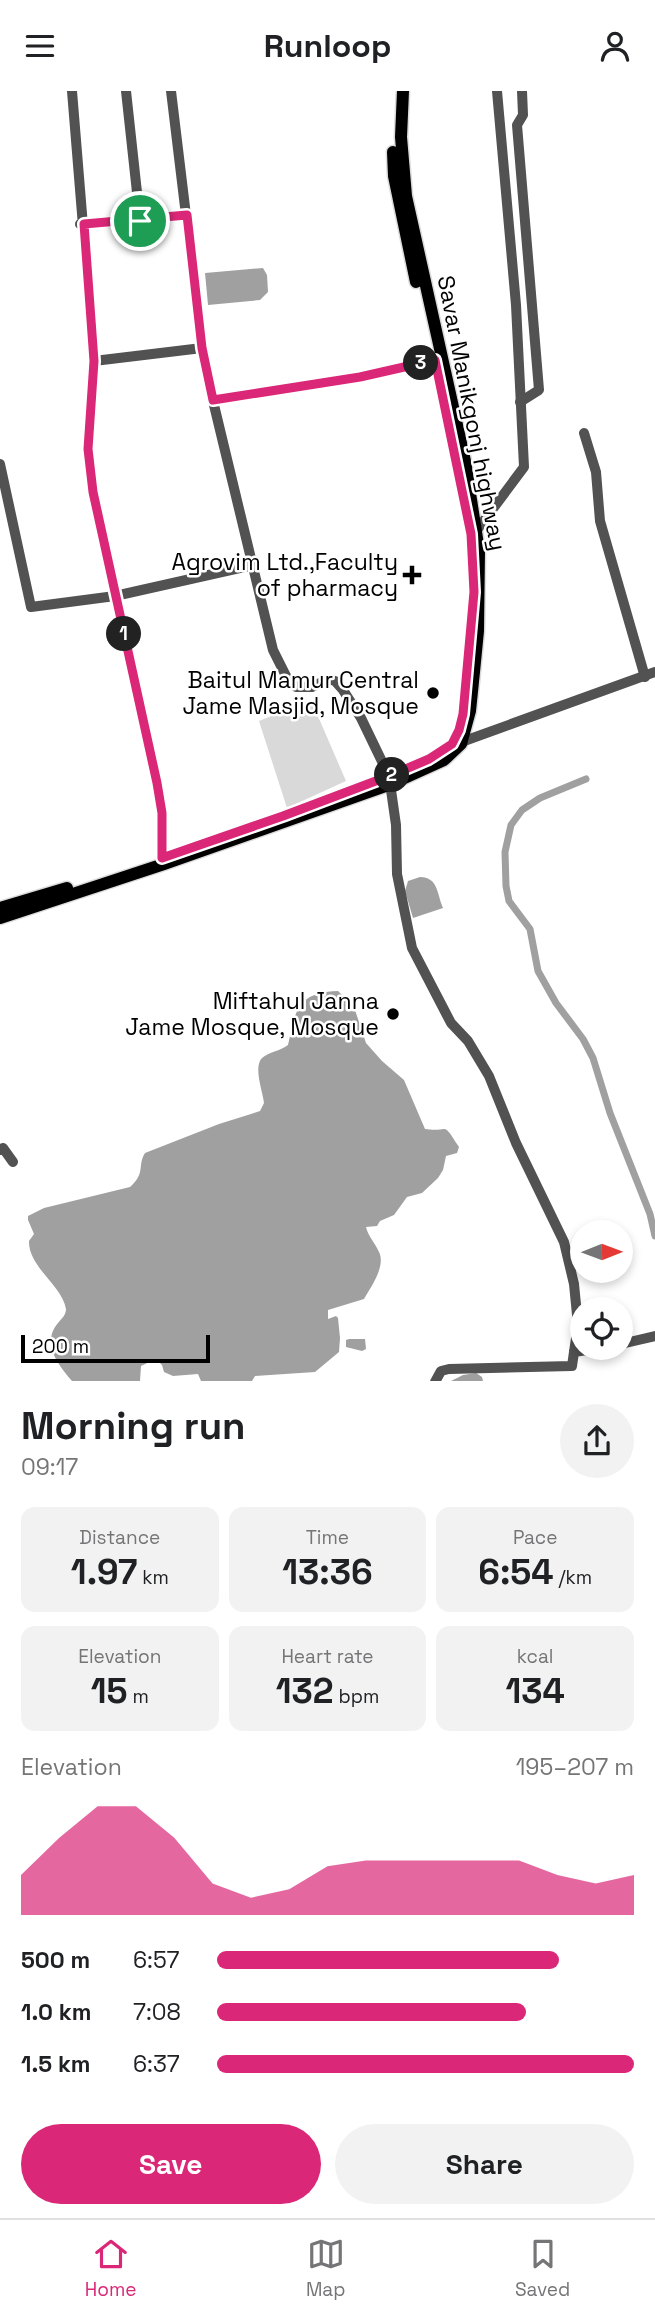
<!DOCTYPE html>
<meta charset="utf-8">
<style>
:root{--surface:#fff;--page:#f2f2f2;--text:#202124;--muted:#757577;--line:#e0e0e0;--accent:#db2777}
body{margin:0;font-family:"Space Grotesk",sans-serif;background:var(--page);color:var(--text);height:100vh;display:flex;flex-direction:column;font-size:26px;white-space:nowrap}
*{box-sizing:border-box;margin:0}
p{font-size:23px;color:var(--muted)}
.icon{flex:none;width:38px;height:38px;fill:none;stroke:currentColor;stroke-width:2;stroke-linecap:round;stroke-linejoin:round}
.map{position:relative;height:1290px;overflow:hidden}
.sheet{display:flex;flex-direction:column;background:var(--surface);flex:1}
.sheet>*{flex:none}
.needle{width:46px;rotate:89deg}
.fabs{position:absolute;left:570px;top:1129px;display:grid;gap:14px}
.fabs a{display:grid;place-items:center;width:63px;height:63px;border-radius:50%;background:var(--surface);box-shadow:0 4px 10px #0003;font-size:35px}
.scale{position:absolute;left:21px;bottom:18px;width:189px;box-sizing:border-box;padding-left:7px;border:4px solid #000;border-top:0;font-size:19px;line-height:24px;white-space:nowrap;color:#000;-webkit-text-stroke:5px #fff;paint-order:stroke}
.pin{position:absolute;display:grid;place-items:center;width:60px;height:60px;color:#fff;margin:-30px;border:4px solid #fff;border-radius:50%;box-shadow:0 2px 7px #0007}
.km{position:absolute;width:35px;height:35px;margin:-18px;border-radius:50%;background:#222;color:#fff;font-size:19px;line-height:35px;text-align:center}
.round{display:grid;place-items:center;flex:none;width:74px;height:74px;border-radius:37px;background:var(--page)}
.headline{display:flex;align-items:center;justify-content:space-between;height:119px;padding:0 21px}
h1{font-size:38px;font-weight:600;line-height:52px}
.figures{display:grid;grid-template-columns:repeat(3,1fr);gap:10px;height:119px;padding:7px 21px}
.figures div{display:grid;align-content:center;border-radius:14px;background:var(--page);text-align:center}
.figures b{font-size:35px;font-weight:600}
.figures small{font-size:19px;font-weight:400}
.figures p{font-size:19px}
.chart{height:196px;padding:14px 21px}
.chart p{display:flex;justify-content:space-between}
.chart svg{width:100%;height:126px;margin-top:7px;fill:var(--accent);opacity:.7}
.cta{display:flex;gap:14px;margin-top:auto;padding:14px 21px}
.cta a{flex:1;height:80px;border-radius:42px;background:var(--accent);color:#fff;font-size:28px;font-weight:600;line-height:80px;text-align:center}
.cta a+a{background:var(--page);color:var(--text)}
ul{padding:0 21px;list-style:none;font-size:23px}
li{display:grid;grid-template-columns:112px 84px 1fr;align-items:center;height:52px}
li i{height:18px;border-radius:9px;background:var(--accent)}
header{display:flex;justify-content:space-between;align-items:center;height:91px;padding:0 21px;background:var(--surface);font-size:32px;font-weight:600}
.menu{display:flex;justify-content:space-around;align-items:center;height:98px;border-top:2px solid var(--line);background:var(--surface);font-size:19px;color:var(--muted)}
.menu a{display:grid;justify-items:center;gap:4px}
.menu .active{color:var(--accent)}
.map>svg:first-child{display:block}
.green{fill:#d9d9d9}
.water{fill:#a0a0a0}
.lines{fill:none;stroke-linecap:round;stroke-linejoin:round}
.canal{stroke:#a0a0a0;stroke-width:7}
.major-casing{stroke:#dbdbdb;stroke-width:15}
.minor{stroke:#525252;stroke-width:10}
.major{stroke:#000;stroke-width:12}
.route-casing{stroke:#fff;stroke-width:14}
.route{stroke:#db2777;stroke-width:9}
.poi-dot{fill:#000;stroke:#fff;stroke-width:2.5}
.labels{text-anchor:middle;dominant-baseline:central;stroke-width:5;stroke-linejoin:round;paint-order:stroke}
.street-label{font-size:23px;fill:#000;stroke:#fff}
.poi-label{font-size:23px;fill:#000;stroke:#fff;text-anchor:end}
</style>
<header><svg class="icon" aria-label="menu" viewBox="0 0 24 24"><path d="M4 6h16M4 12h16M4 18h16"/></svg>Runloop<svg class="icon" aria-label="person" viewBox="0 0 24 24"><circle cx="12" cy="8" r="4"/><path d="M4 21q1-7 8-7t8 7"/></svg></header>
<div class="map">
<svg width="655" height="1291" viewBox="0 0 655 1291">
<rect width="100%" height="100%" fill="#fff"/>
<polygon class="green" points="311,609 346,690 287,717 259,630"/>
<g class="water">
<polygon points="263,177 267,184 268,201 260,209 208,214 205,182"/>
<path d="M420,786C438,786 437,803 443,817L413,827L405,800L408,790Z"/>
<path d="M338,900L354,916L366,952L382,970L404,989L425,1038C450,1042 441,1028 459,1056L457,1062L446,1065L443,1079L438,1087L422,1102L407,1106L394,1124L380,1130L377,1135L366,1136C368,1145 375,1152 379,1161C386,1175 371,1196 364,1208L328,1219V1228L336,1225L338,1227L340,1247L339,1261L315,1281L255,1285L252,1290H201L198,1283L173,1285L164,1281L162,1274L156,1268L141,1275L140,1290H72C58,1274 41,1252 58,1232C62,1227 66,1224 66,1218C62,1194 28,1176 29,1150L34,1143L28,1129V1125L44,1117L130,1096C146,1082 137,1075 145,1062L219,1033L251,1023L260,1020L264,1012C263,1001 253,976 262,967C269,961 280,960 288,954C296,919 296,902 338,900Z"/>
<polygon points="349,1248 365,1248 366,1258 362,1260 346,1256 346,1249"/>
<polygon points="476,1282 482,1286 483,1290 449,1291 463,1284"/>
</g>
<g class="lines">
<polyline class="canal" points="586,688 540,707 522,719 511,734 505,761 506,795 509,810 530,838 538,880 556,912 583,948 593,967 610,1022 650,1123 655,1145"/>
<defs>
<g id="major">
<polyline points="393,61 394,85 416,191"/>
<polyline points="0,817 67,797"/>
<polyline points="0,827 164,773 391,693 444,669 461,653 470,620 474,581 478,540 479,460 465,370 406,105 401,46 403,0"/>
</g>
</defs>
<use href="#major" class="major-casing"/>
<g class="minor">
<polyline points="72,0 94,270 202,257"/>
<polyline points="126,0 140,129"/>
<polyline points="171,0 202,257 214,314 273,559 286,585 296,596 312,596 328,588 335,590 343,599 361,627 389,685 396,734 397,783 412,857 451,932 468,950 489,985 516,1052 564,1151 574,1193 578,1234 574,1261"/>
<polyline points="80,133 114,132 187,124"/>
<polyline points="94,270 88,358 93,402 117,505"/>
<polyline points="213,309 360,286 435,269"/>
<polyline points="520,311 539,299 517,34 523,24 522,0"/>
<polyline points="584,342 596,381 600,430 645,586"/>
<polyline points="0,373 31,516 115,505 253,474"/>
<polyline points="477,439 524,376 516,214 497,0"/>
<polyline points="115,505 157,692 162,722 162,767 164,773"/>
<polyline points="456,653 655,581"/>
<polyline points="0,1059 3,1057 13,1071"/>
<polyline points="621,1253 655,1245"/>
<polyline points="435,1291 441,1280 449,1278 572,1275 574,1261 606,1256"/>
</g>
<use href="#major" class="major"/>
</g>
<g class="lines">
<defs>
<polygon id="route" points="187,124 202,257 213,309 360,286 435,269 471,443 474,501 463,623 459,639 452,653 429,668 389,685 283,725 162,767 162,722 157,692 93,401 88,358 94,270 84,133"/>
</defs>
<use href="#route" class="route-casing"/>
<use href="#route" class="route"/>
</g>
<g class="poi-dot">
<path d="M408.5 473.5h7v7h7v7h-7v7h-7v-7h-7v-7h7z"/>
<circle cx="433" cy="602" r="7"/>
<circle cx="393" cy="923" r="7"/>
</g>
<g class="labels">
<g class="street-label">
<text transform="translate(472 322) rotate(79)">Savar Manikgonj highway</text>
</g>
<g class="poi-label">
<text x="398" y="471">Agrovim Ltd.,Faculty<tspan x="398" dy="26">of pharmacy</tspan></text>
<text x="419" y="589">Baitul Mamur Central<tspan x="419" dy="26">Jame Masjid, Mosque</tspan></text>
<text x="379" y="910">Miftahul Janna<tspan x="379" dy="26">Jame Mosque, Mosque</tspan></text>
</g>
</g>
</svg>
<div class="fabs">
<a><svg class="needle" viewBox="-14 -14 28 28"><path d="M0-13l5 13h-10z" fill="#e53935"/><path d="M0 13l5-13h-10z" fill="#757577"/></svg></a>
<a><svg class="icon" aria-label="locate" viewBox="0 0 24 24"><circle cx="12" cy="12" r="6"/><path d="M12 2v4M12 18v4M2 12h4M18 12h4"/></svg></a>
</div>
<div class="scale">200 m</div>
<div class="pin" style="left:140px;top:130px;background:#1e9e55"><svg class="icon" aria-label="arrive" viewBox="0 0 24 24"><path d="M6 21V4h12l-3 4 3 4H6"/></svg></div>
<b class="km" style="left:124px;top:543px">1</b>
<b class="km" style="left:392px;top:684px">2</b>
<b class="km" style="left:421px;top:272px">3</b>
</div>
<section class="sheet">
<div class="headline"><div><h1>Morning run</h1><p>09:17</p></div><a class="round"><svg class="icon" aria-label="share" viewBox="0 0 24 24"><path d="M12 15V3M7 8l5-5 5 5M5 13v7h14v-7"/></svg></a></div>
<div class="figures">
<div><p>Distance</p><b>1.97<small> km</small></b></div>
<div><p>Time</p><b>13:36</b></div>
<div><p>Pace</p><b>6:54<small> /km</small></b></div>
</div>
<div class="figures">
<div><p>Elevation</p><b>15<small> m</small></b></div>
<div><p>Heart rate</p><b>132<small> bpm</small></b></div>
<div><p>kcal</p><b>134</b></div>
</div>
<div class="chart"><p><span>Elevation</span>195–207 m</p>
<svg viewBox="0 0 160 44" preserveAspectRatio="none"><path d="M0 44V30L10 17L20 6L30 6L40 17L50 33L60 38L70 35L80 27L90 25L100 25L110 25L120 25L130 25L140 30L150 33L160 30V44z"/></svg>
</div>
<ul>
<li><b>500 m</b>6:57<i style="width:82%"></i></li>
<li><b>1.0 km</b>7:08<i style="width:74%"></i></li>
<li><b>1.5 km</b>6:37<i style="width:100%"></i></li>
</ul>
<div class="cta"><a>Save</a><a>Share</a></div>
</section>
<nav class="menu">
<a class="active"><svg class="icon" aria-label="home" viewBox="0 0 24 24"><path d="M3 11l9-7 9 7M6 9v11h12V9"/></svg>Home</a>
<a><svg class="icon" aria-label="map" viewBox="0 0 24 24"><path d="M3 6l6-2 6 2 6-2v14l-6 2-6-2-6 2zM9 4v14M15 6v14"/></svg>Map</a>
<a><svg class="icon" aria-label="saved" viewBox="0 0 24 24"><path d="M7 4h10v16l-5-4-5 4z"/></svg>Saved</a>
</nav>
